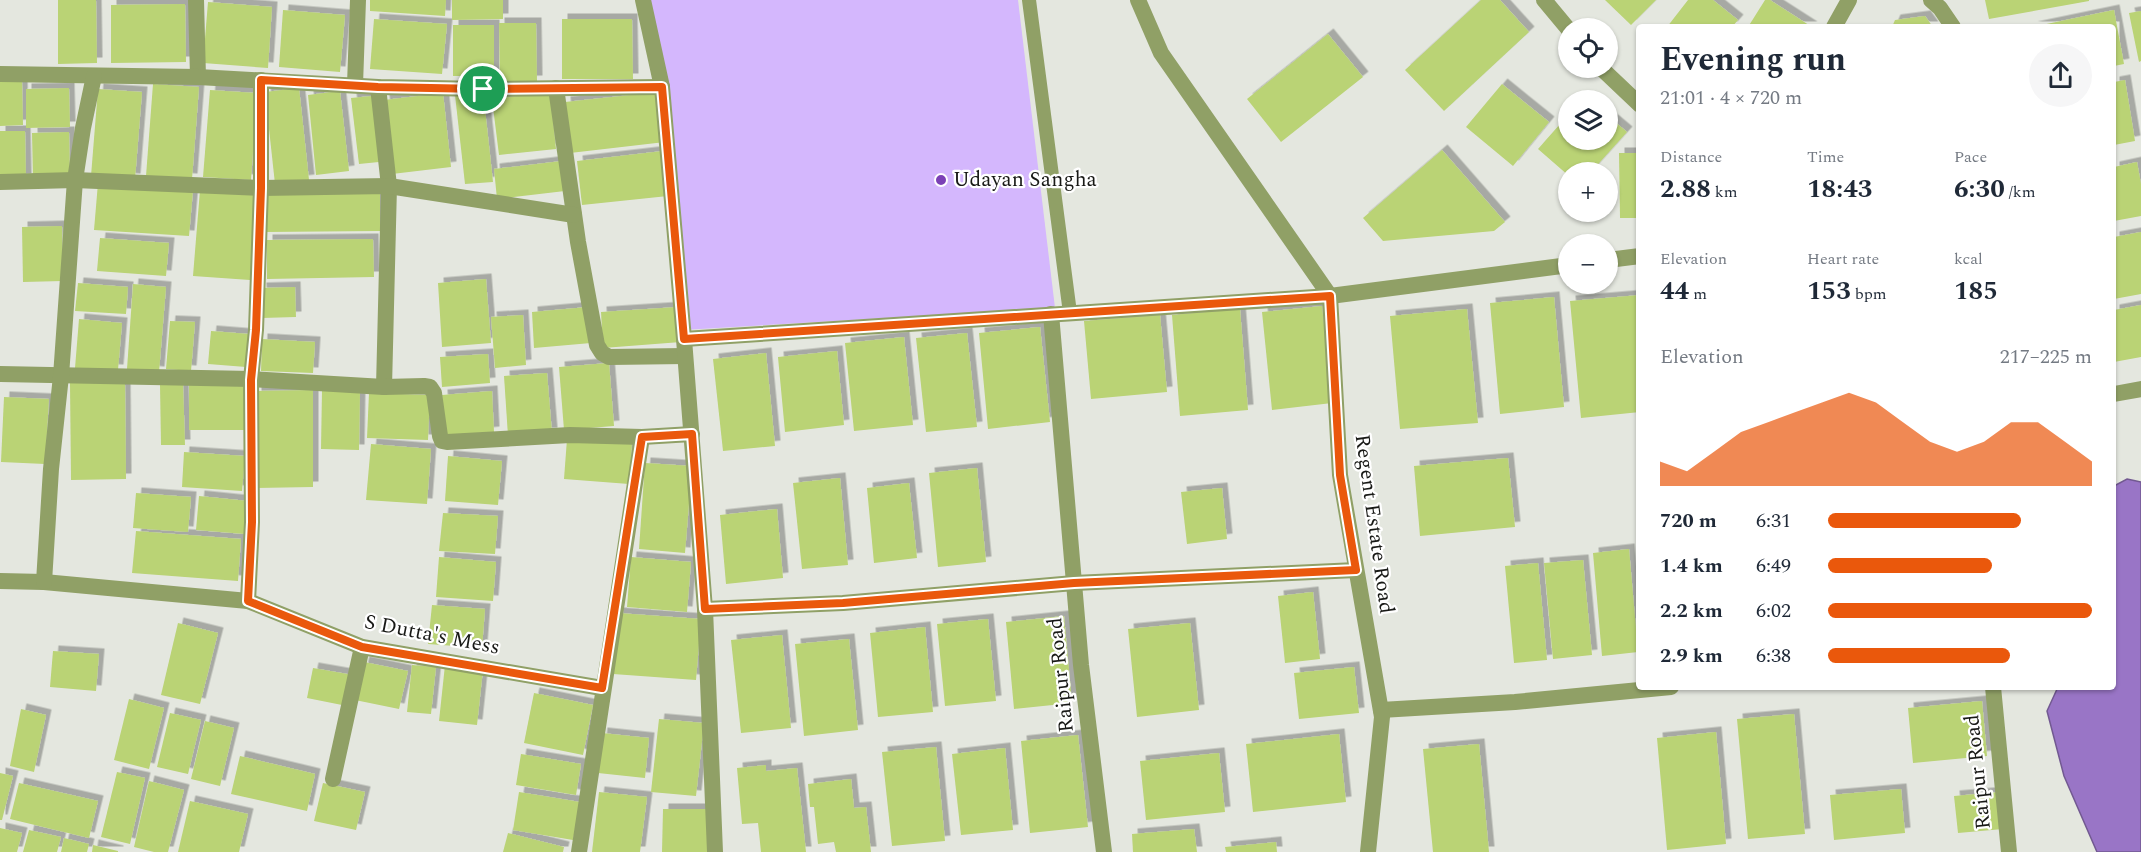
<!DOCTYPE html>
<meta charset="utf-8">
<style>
:root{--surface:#fff;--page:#f6f6f7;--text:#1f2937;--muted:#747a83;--accent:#ea580c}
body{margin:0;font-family:Spectral,serif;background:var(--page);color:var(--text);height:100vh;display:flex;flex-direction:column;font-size:22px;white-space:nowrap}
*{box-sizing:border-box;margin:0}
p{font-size:20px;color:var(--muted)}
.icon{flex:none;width:33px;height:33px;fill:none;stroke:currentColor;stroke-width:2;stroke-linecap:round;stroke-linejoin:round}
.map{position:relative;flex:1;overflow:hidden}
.drawer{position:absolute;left:1636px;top:24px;width:480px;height:666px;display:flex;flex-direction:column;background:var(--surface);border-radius:6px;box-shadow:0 2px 4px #0004}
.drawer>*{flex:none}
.tools{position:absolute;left:1558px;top:18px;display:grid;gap:12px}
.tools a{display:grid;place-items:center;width:60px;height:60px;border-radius:50%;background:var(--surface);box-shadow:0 2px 4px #0004;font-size:30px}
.pin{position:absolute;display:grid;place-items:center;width:51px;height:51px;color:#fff;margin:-26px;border:3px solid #fff;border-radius:50%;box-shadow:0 2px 6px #0007}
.round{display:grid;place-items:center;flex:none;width:63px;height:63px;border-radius:32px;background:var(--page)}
.headline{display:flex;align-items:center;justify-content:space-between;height:102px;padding:0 24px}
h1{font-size:33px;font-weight:700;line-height:45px}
.figures{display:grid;grid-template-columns:repeat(3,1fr);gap:9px;height:102px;padding:6px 24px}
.figures div{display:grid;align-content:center}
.figures b{font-size:26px;font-weight:700}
.figures small{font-size:16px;font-weight:400}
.figures p{font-size:16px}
.chart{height:168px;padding:12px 24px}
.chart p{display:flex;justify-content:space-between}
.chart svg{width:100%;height:108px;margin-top:6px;fill:var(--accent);opacity:.7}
ul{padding:0 24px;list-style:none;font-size:20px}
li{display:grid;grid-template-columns:96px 72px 1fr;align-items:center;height:45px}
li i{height:15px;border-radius:8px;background:var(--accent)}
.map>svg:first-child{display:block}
.green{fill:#d4b7fd}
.water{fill:#9975c6;stroke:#725991;stroke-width:1.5}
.building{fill:#bad375;filter:url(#shadow)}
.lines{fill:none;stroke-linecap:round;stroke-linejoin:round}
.service{stroke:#90a066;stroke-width:14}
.minor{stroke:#90a066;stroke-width:16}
.tertiary{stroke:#90a066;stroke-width:16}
.route-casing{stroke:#fff;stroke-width:12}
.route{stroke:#ea580c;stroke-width:8}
.poi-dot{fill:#7b40b6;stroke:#fff;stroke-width:2}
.labels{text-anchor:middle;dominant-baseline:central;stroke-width:4.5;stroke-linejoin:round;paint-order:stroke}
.poi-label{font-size:21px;fill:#181916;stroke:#fff;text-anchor:start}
.street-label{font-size:21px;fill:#181916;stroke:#fff}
</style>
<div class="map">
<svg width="2141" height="852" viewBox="0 0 2141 852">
<defs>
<filter id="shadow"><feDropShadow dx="5.5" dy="-5.5" stdDeviation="0" flood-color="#0004"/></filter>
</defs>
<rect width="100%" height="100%" fill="#e4e7df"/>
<polygon class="green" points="650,0 1018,0 1055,308 683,330"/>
<polygon class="water" points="2127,479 2141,482 2141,852 2097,852 2064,776 2047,711 2058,687 2114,687 2114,486"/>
<g class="building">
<polygon points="58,0 96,0 97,63 58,64"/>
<polygon points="370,0 446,0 445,16 370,11"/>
<polygon points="452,0 503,0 503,19 452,20"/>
<polygon points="1481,0 1500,0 1529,32 1444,111 1405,70"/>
<polygon points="1605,0 1656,0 1631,25"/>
<polygon points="1688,0 1713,0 1738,20 1732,27 1667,27"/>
<polygon points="1765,0 1770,0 1812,27 1748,27"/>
<polygon points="1985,0 2089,0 2089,1 1989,19"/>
<polygon points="208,2 272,7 268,68 203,63"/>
<polygon points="185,4 186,62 111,63 111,5"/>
<polygon points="283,10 345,15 340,72 279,67"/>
<polygon points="2114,10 2124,64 2114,66 2114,27 2032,27"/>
<polygon points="2141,11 2141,61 2139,62 2129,13"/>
<polygon points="1925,16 1933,27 1892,27 1895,20"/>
<polygon points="374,19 447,24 442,74 370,69"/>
<polygon points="562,19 632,19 633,79 562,79"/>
<polygon points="499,23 536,23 537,81 500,82"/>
<rect x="453" y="25" width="41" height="51"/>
<polygon points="1328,34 1363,77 1281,142 1247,99"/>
<polygon points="2125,80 2135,141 2114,145 2114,82"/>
<polygon points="22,81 23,125 0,126 0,82"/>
<polygon points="153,84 199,87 192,179 146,176"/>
<polygon points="1502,84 1549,122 1513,166 1466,127"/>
<polygon points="69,88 70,127 26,128 26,89"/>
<polygon points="299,88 309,180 275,184 265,92"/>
<polygon points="98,89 142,92 135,179 91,176"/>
<polygon points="210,90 257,93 251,180 203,177"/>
<polygon points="340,91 349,171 316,175 308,95"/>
<polygon points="483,91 493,182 465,184 455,95"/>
<polygon points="550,92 556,149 499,155 492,99"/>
<polygon points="659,92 665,142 570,153 565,102"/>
<polygon points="443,93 451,167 392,174 384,100"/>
<polygon points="372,96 379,162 359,164 351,98"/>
<polygon points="1569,114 1569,140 1608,140 1608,116 1627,132 1591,172 1569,172 1569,176 1538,149"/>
<polygon points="0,131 25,131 26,179 0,180"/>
<polygon points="69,132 70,178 33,179 32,133"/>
<polygon points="1442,150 1505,222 1494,231 1383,241 1363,218"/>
<polygon points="663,151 668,196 582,205 577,161"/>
<polygon points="1619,153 1640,153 1640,218 1620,218"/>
<polygon points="562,161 565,191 497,199 494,169"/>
<polygon points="2137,162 2141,184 2141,216 2114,221 2114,167"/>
<polygon points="98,183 193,190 189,236 94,230"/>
<polygon points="200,190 257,194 250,280 193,276"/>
<polygon points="380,191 380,231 265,232 265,192"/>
<polygon points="62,226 63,281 23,282 22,227"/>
<polygon points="2141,232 2141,294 2114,299 2114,237"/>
<polygon points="100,238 169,243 166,276 97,271"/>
<polygon points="373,239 374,277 267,279 267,240"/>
<polygon points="486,279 491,343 442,347 438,283"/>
<polygon points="78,283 128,287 126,314 75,311"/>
<polygon points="133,284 166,287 159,372 127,369"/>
<polygon points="295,287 296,317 262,318 261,288"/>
<polygon points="1640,295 1640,412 1581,418 1570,301"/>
<polygon points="1554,297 1564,407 1500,414 1490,303"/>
<polygon points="2141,305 2141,357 2114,362 2114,310"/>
<polygon points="1322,306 1332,403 1272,410 1262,312"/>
<polygon points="588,307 591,343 534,348 532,312"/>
<polygon points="678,307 681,342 603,348 601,312"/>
<polygon points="1240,309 1248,410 1180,416 1172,315"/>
<polygon points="1467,309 1478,423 1400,429 1390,316"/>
<polygon points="523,315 526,365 495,368 491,317"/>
<polygon points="1160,315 1167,392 1091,399 1084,321"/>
<polygon points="79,319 122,323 118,370 75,368"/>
<polygon points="170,321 195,322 191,371 166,369"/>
<polygon points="1040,327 1050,422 988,429 979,333"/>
<polygon points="211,331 249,334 246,367 208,364"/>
<polygon points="967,333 977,427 926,432 916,338"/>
<polygon points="904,337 913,425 854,431 845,343"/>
<polygon points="262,339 315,342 313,373 261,371"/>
<polygon points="837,351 844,425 785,432 778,357"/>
<polygon points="766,353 775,446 723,451 713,359"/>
<polygon points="488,354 490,383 442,387 440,357"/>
<polygon points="609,363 614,426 564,430 559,367"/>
<polygon points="547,373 552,433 508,436 504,376"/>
<polygon points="125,382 126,479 71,480 70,383"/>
<polygon points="183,384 185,445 161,445 160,385"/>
<polygon points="189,385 246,385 245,430 189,430"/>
<polygon points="313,390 313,487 256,488 256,391"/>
<polygon points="322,390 360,390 359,450 321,449"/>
<polygon points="492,391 494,432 445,437 442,395"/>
<polygon points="369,393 430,395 428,440 367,438"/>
<polygon points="4,397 49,399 45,464 1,462"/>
<polygon points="567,439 632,444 629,484 564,479"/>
<polygon points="371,444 431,449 427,504 366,500"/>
<polygon points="184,452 245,456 242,491 182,487"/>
<polygon points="448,456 502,461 498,505 445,501"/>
<polygon points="1508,458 1515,527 1420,536 1414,466"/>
<polygon points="645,463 692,466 685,553 639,549"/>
<polygon points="977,468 986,562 938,567 929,473"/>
<polygon points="840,478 848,565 802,569 793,483"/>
<polygon points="909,483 917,558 874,563 867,488"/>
<polygon points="1222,488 1227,539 1187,544 1181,492"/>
<polygon points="136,493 191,497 188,532 133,528"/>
<polygon points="199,496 248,501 245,534 196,530"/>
<polygon points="777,509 783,578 726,584 720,515"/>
<polygon points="443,513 498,516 495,554 439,551"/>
<polygon points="136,531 241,539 238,581 132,573"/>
<polygon points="1640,548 1640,573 1638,574 1636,549"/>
<polygon points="1629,549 1638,652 1602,656 1593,553"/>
<polygon points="439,557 496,562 493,601 436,597"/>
<polygon points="631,557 691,562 687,612 627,607"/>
<polygon points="1583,560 1592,655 1553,659 1544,563"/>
<polygon points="1538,563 1547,660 1514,663 1505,566"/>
<polygon points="1313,592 1320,659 1285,663 1278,596"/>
<polygon points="432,605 485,609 482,648 428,644"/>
<polygon points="618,613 701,619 696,680 613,674"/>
<polygon points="1064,616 1072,703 1014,709 1006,622"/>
<polygon points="988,619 996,701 945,706 937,624"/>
<polygon points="178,623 218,633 200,704 161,695"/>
<polygon points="1190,623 1199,710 1137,717 1128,629"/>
<polygon points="925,627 933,712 878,717 870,633"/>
<polygon points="782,635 791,728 741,733 731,640"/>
<polygon points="849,639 858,730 804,736 795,644"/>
<polygon points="53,651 99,654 96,691 50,687"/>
<polygon points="364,662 408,671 399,709 355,700"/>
<polygon points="412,665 436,667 431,714 407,712"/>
<polygon points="445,665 483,669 477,725 439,721"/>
<polygon points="1354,667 1359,713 1299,719 1294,673"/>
<polygon points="313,668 353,675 347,706 307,698"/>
<polygon points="534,693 593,705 583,755 524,743"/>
<polygon points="129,699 164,708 149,769 114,760"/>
<polygon points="1982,701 1987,756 1913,763 1908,708"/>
<polygon points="21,709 46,715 34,772 10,766"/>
<polygon points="170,713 201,720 188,774 157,767"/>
<polygon points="1794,714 1805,834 1748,839 1737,719"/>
<polygon points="659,719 704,723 696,796 651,792"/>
<polygon points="205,721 234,728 220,786 191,779"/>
<polygon points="1716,732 1726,844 1667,850 1657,738"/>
<polygon points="602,733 649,738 645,778 598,773"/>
<polygon points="1339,734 1346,802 1253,812 1246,744"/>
<polygon points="1078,735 1088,827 1030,833 1021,741"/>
<polygon points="1479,744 1489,852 1433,852 1423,749"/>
<polygon points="936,747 945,841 892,846 882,752"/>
<polygon points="1005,748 1013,830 961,835 952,754"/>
<polygon points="1219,753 1225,812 1146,820 1140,761"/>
<polygon points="521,754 581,764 576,795 516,785"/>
<polygon points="240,756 315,774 307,811 231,794"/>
<polygon points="766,765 766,771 797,768 806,852 761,852 758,823 742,824 737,768"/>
<polygon points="117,772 145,778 130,844 101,837"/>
<polygon points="0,773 13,776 2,820 0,820"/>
<polygon points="851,779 854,808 866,807 871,852 836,852 834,842 818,844 814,807 810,807 808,784"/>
<polygon points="149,781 184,790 168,852 154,852 134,847"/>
<polygon points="19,783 98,801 89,838 10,819"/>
<polygon points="323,783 365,792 356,830 314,821"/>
<polygon points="1901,789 1905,833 1834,840 1830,795"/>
<polygon points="519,792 580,802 573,840 513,830"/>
<polygon points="599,792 647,797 640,852 592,852"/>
<polygon points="2000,792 2003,829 1958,833 1954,796"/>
<polygon points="190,801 248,814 239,852 178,852"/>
<polygon points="663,809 712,809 712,852 662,852"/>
<polygon points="0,828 22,833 17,852 0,852"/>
<polygon points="1194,829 1197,852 1133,852 1132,834"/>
<polygon points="29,830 61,837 57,852 23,852"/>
<polygon points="508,833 564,847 563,852 503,852"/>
<polygon points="64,838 89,844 87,852 61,852"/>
<polygon points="1276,842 1277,852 1226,852 1225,847"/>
<polygon points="93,845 118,851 118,852 92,852"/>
</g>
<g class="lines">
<polyline class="service" points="1029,0 1070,313"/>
<g class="minor">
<polyline points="196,0 198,77"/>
<polyline points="643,0 662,87 684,339"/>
<polyline points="1138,0 1161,53 1330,296"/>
<polyline points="1544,0 1569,30"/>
<polyline points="1931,0 1940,8 1953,27"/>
<polyline points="1601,68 1640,105"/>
<polyline points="0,74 198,77 378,87 483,89 662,87"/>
<polyline points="355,85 358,0"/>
<polyline points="378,87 389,186 384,387"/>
<polyline points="556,88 578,242 597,345 602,353 609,357 685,356"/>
<polyline points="0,182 75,180 261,188 389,186 574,215"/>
<polyline points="1051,314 1081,665 1104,852"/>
<polyline points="0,374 251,379 384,387 424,386 430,387 434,393 440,436 442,441 447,442 570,435 642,437 692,434"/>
<polyline points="2114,394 2141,389"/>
<polyline points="0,581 44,582 248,601 362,647 602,688"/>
<polyline points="44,582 51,469 61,376 75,180 83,128 94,76"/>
<polyline points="248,601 252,522 251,379 256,330 261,188 261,80"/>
<polyline points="705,609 843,603 1074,583 1356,570"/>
<polyline points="1993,687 2009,852"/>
<polyline points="1381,710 1515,702 1671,687"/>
<polyline points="333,779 362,647"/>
<polyline points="579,852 642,437"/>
</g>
<g class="tertiary">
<polyline points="1834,27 1849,0"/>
<polyline points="1608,260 1640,256"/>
<polyline points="1330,296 1340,475 1382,717 1368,852"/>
<polyline points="715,852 705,609 684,339 1330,296 1569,265"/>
</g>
</g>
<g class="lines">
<defs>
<polygon id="route" points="261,80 378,87 483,89 662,87 684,339 1330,296 1340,475 1356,570 1074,583 843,603 705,609 692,434 642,437 602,688 362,647 248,601 252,522 251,380 256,330 261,188"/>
</defs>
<use href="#route" class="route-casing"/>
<use href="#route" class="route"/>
</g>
<circle class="poi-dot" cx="941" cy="180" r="6"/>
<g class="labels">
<g class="poi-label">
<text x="953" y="180">Udayan Sangha</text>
</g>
<g class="street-label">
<text transform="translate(1374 524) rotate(82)">Regent Estate Road</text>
<text transform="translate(432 635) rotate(11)">S Dutta's Mess</text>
<text transform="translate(1061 675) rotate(-96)">Raipur Road</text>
<text transform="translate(1978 772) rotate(-96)">Raipur Road</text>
</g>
</g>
</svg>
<div class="tools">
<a><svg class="icon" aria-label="locate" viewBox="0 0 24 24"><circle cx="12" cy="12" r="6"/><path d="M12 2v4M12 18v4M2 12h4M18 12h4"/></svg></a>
<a><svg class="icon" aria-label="layers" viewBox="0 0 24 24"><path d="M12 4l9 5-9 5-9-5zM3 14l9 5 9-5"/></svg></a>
<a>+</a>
<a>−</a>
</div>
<div class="pin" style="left:483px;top:89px;background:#1e9e55"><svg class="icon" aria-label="arrive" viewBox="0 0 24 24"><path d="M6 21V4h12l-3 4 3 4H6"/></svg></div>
<section class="drawer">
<div class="headline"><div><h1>Evening run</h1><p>21:01 · 4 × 720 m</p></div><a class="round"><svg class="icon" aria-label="share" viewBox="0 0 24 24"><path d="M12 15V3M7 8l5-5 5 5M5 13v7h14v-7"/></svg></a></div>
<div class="figures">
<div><p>Distance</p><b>2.88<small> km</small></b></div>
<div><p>Time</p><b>18:43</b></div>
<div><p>Pace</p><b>6:30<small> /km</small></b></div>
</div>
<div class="figures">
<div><p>Elevation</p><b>44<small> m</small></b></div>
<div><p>Heart rate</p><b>153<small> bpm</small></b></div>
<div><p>kcal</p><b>185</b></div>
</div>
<div class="chart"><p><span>Elevation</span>217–225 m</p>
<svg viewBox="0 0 160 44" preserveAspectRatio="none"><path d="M0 44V34L10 38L20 30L30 22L40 18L50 14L60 10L70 6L80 10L90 18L100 26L110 30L120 26L130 18L140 18L150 26L160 34V44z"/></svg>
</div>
<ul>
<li><b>720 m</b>6:31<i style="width:73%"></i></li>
<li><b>1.4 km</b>6:49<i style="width:62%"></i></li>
<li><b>2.2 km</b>6:02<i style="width:100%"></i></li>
<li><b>2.9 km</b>6:38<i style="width:69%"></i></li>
</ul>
</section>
</div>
